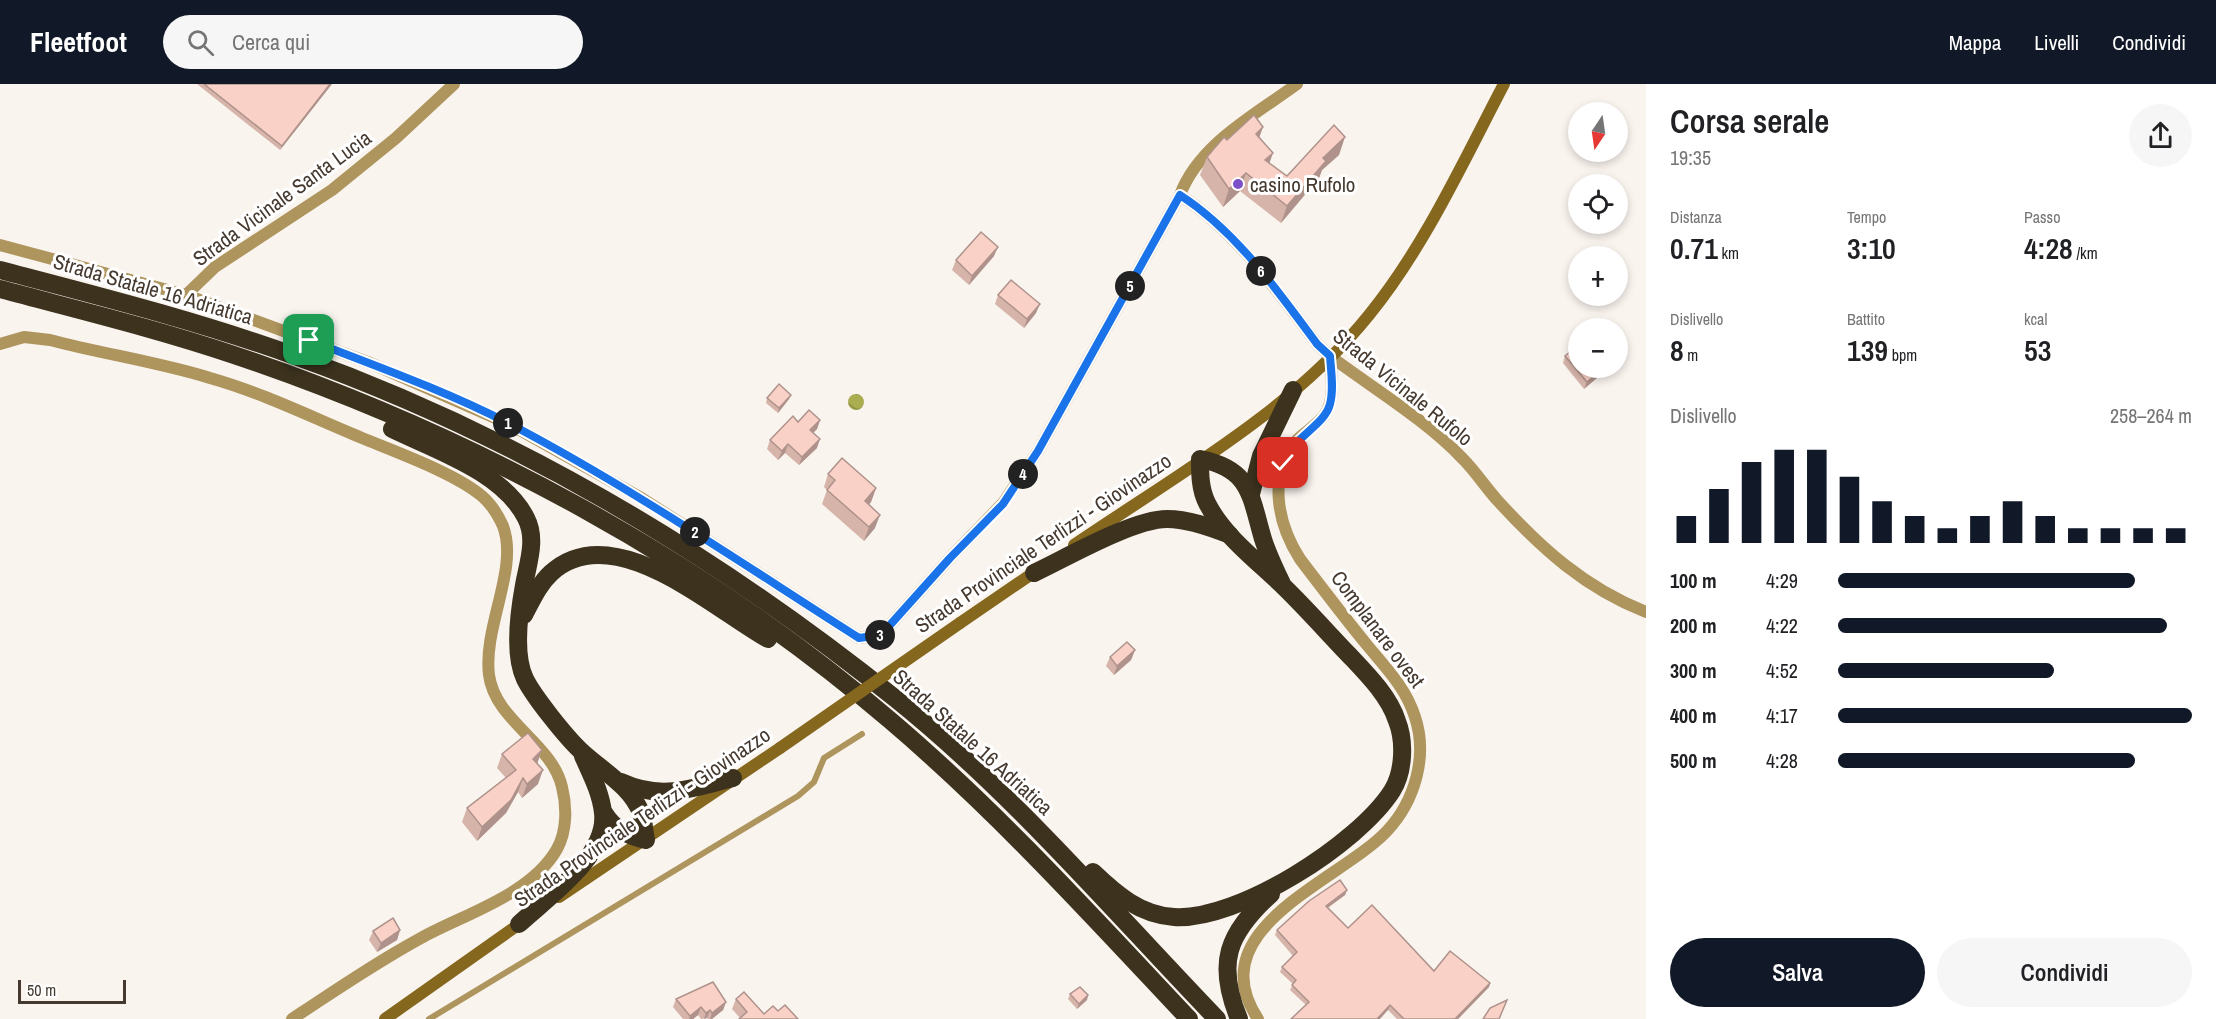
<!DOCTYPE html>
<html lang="it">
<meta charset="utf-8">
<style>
:root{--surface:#fff;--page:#f6f6f6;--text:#202124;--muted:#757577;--accent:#111827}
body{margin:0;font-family:"Archivo Narrow",sans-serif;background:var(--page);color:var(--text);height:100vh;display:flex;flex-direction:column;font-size:22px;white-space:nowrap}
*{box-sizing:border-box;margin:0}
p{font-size:20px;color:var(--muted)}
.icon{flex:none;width:33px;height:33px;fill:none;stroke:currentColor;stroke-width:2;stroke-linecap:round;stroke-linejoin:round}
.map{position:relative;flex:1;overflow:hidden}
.details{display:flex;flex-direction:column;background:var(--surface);width:570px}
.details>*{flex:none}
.needle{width:39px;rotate:193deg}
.fabs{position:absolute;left:1568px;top:18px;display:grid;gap:12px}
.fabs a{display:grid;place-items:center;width:60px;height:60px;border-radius:50%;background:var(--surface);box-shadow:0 3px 9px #0003;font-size:30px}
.scale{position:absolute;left:18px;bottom:15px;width:108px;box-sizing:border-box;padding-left:6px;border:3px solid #463a30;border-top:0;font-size:16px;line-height:21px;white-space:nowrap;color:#463a30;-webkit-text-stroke:4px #fff;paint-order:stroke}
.pin{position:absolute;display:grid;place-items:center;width:51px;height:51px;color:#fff;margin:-26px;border-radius:12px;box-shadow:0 3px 9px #0006}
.km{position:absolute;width:30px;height:30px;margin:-15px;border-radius:50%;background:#222;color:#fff;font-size:16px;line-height:30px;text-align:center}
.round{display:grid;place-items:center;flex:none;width:63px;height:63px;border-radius:32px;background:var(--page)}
.overview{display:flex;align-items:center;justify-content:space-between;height:102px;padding:0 24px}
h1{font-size:33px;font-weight:600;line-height:45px}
.stats{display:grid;grid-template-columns:repeat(3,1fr);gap:9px;height:102px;padding:6px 24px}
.stats div{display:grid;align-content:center}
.stats b{font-size:30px;font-weight:600}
.stats small{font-size:16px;font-weight:400}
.stats p{font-size:16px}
.chart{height:168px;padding:12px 24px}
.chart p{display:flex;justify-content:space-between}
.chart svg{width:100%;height:108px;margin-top:6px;stroke:var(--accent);stroke-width:6}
.button{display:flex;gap:12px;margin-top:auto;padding:12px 24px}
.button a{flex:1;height:69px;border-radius:36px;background:var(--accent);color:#fff;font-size:24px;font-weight:600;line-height:69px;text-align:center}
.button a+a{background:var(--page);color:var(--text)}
ul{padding:0 24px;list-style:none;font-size:20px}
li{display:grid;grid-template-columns:96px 72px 1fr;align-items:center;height:45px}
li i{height:15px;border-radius:8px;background:var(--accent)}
header{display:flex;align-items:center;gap:36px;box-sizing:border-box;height:84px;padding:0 30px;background:var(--accent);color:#fff}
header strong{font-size:28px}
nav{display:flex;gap:33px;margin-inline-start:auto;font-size:21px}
.search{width:420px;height:54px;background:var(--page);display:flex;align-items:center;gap:15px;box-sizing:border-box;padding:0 21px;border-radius:33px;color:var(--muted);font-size:22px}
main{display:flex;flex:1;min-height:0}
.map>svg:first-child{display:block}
.water{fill:url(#water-waves)}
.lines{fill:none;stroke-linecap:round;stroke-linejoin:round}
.lane{stroke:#ae955d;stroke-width:6}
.street{stroke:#ae955d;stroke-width:12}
.secondary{stroke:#85671d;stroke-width:12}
.highway{stroke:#3c321e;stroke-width:18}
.secondary-bridge{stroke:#85671d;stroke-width:12}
.wall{fill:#d6b4aa}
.shaded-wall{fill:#ae928b}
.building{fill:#f9d1c6;stroke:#ae928b;stroke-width:1.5}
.route-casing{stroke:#fff;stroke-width:12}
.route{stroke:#1a73e8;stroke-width:8}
.poi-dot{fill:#7c50c9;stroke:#fff;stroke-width:2}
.labels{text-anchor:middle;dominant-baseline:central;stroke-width:6;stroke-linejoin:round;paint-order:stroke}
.poi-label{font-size:21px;fill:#463a30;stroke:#fff;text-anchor:start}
.street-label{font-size:21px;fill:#463a30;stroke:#fff}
</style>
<header>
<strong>Fleetfoot</strong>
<div class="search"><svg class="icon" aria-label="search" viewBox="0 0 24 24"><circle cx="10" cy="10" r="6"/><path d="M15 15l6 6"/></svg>Cerca qui</div>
<nav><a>Mappa</a><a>Livelli</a><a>Condividi</a></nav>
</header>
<main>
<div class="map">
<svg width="1646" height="935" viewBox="0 0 1646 935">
<defs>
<pattern id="water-waves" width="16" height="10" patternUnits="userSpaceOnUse" patternTransform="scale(1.5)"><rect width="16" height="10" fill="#aaad50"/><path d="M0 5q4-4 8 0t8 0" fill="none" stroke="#8c8e43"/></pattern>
</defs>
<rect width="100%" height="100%" fill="#faf4ef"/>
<circle class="water" cx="856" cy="318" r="8"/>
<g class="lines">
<polyline class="lane" points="429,935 798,712 814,698 824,674 862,650"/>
<g class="street">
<path d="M1180,111C1237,148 1277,207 1317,260L1330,272C1374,305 1426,336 1463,375C1476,388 1486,404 1498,417C1542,465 1585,504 1646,528"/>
<path d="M0,161L186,211L370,279L509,340L643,415L859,554L881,551L950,474L1003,419L1038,367L1180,111C1199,60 1255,31 1297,0"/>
<polyline points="186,211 215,183 332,106 396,54 454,0"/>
<path d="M0,260L24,253L50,256C103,270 158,278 210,294C263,309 311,333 362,354C396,368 457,390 483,413C492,421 498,431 503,442C519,485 483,542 489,591C495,637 552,659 562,703C567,723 567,747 557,765C531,811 464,830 421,854C377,878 334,907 292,935"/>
<path d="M1258,935C1198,844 1340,797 1387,747C1415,717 1428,672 1415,633C1406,604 1386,584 1367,561C1344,533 1322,504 1300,475C1277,439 1267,390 1298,355C1307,346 1321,339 1327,327C1335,311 1331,289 1330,272"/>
</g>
<g class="secondary">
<path d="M1074,461C1175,392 1291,328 1369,231C1425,162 1463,78 1504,0"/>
<polyline points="960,539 1039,485"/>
<polyline points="559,813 780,664"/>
<polyline points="385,935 525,836"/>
</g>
<g class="highway">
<path d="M0,186C99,212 198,237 295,272C513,350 715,470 896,615C1013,709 1113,827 1217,935"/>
<path d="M0,205C78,226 157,245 234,271C469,350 702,475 891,637C998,728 1093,833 1189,935"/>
<path d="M392,345C435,366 503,388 526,434C537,455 528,479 524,501C519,528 513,570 525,595C534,613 566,653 581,667C601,686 631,702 641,729C644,737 644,747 646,756C626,751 615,746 604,729"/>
<polyline points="1251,410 1261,372 1293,306"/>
<path d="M1034,489C1066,474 1133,435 1167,435C1188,435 1210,443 1230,451"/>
<path d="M524,531C532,516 539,500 551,489C613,432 714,525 768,555"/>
<path d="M621,698C662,717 692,704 733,694"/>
<path d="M1093,788C1116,810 1140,831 1174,833C1238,837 1358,760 1392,707C1404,688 1405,657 1397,637C1389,612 1367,590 1349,571C1326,547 1304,522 1280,499C1255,475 1223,451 1207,419C1200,405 1200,390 1200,375C1251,385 1250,411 1263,455C1268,471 1276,487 1283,502"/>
<path d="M519,840C548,813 608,772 603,729C601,709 591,690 583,672"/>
<path d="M1239,935C1216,879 1227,850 1271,810"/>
</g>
<polyline class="secondary-bridge" points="780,664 960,539"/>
</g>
<g class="wall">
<polygon points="197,0 332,0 280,66"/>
<polygon points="1260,53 1270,79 1287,92 1339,71 1322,86 1319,94 1281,139 1240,107 1223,123 1200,91 1207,73 1227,56"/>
<polygon points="994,172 969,201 952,186 956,176"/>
<polygon points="998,211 1036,229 1024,244 995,220"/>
<polygon points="1565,272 1601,286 1598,293 1584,305 1563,279"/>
<polygon points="791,311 789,315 778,329 766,319 767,314"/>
<polygon points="820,336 817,345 813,349 817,364 799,381 785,369 778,376 767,365 770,356 798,338"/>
<polygon points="828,390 876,404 871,418 869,421 875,444 864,457 822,420 827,406 824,403"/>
<polygon points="1135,566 1131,576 1114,591 1106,582 1110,573"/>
<polygon points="542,666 537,679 538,700 522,714 518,708 506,729 477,757 462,738 467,724 506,694 497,684 502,670"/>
<polygon points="1347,806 1345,811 1328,824 1348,844 1434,887 1490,899 1489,903 1458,935 1397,935 1388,926 1306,921 1290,906 1293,900 1280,888 1282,883 1293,872 1275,851 1277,846"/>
<polygon points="400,846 397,856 377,868 369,856 373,847"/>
<polygon points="1070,910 1088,911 1087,916 1077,925 1068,915"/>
<polygon points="676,915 726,918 723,926 712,935 708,935 707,934 701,935 698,931 693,935 683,935 673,923"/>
<polygon points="736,915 764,930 778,927 798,935 740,934 732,925"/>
</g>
<g class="shaded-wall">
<polygon points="330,0 332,0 280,66 282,62"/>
<polygon points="1263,43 1257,60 1256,50"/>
<polygon points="1345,53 1339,71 1322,86 1319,94 1281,139 1287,122 1323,74"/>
<polygon points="1273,69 1267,86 1265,76"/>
<polygon points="1246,89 1240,107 1223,123 1229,105"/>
<polygon points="998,163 994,172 969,201 972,192"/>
<polygon points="1040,220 1036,229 1024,244 1027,235"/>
<polygon points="1601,286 1598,293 1584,305 1587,298"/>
<polygon points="791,311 789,315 778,329 779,324"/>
<polygon points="820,336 817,345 807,355 810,346"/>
<polygon points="820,355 817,364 799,381 802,373"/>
<polygon points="788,360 785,369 778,376 782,367"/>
<polygon points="876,404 871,418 860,431 865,417"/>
<polygon points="880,431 875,444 864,457 869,443"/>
<polygon points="1135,566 1131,576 1114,591 1117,582"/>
<polygon points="542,666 537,680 533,675"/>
<polygon points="543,686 538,700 522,714 527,700"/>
<polygon points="523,694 518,708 506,729 477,757 482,743"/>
<polygon points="1347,806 1345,811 1324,826 1326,822"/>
<polygon points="400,846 397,856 377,868 381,859"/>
<polygon points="1490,899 1489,903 1458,935 1455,935"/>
<polygon points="1088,911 1087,916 1077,925 1079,920"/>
<polygon points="726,918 723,926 712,935 710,935 712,929"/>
<polygon points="1390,921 1388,926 1380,935 1377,935"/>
<polygon points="701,923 698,931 693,935 689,935 690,932"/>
<polygon points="710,926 707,934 704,935 706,929"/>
</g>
<g class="building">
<polygon points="204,0 330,0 282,62"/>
<polygon points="1254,31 1263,43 1256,50 1273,69 1265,76 1287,92 1334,41 1345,53 1323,74 1326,77 1287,122 1246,89 1229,105 1207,73 1224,53 1227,56"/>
<polygon points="981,148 998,163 972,192 956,176"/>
<polygon points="1011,196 1040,220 1027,235 998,211"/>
<polygon points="1578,261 1578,284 1599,284 1601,286 1587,298 1565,272"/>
<polygon points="779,300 791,311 779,324 767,314"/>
<polygon points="809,326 820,336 810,346 820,355 802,373 788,360 782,367 770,356 793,332 798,338"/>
<polygon points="842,374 876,404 865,417 880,431 869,443 827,406 835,396 828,390"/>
<polygon points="1127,558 1135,566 1117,582 1110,573"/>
<polygon points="528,649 542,666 533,675 543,686 527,700 523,694 511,716 482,743 467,724 516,686 502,670"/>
<polygon points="1340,796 1347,806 1326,822 1348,844 1372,821 1434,887 1450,867 1490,899 1455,935 1404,935 1390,921 1377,935 1291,935 1309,918 1292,901 1296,896 1282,883 1297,868 1277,846 1309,817"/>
<polygon points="393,834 400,846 381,859 373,847"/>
<polygon points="713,898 726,918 712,929 710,926 706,929 701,923 690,932 676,915"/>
<polygon points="1080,903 1088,911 1079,920 1070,910"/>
<polygon points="744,908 764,930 773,922 778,927 785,921 798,935 739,935 747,928 736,915"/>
<polygon points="1507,916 1499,935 1483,935 1490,924"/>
</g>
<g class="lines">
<defs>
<path id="route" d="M309,256C376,282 446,307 510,340C632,404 744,481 859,554L881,551L950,474L1003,420L1038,367L1180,111C1237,148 1277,206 1317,260L1330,272C1331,287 1334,305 1330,320C1325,341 1293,353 1283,379"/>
</defs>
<use href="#route" class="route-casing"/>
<use href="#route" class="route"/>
</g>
<circle class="poi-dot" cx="1238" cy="100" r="6"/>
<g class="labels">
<g class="poi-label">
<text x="1250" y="100">casino Rufolo</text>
</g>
<g class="street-label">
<text transform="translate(282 114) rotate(-36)">Strada Vicinale Santa Lucia</text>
<text transform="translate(153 205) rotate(16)">Strada Statale 16 Adriatica</text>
<text transform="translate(1403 303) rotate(39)">Strada Vicinale Rufolo</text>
<text transform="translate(1043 459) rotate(-34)">Strada Provinciale Terlizzi - Giovinazzo</text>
<text transform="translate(1378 545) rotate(53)">Complanare ovest</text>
<text transform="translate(973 658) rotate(42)">Strada Statale 16 Adriatica</text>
<text transform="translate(642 733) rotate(-34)">Strada Provinciale Terlizzi - Giovinazzo</text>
</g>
</g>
</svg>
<div class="fabs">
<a><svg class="needle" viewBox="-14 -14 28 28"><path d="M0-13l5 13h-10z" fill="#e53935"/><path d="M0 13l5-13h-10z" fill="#757577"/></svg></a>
<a><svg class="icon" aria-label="locate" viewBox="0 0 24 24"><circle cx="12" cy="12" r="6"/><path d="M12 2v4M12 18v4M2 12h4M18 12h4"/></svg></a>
<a>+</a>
<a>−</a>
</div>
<div class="scale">50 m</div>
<div class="pin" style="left:309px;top:256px;background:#1e9e55"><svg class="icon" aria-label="arrive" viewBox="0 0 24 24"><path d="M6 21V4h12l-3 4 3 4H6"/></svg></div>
<div class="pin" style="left:1283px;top:379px;background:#d93025"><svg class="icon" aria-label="check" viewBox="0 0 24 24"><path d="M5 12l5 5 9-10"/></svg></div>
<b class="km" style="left:508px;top:339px">1</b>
<b class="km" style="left:695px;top:448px">2</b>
<b class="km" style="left:880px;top:551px">3</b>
<b class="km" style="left:1023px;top:390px">4</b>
<b class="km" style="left:1130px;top:202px">5</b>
<b class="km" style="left:1261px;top:187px">6</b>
</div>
<section class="details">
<div class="overview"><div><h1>Corsa serale</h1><p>19:35</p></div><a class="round"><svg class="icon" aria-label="share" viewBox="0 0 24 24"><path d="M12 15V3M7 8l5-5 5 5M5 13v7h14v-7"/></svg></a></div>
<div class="stats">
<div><p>Distanza</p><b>0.71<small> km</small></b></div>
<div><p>Tempo</p><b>3:10</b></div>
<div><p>Passo</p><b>4:28<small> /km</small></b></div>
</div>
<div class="stats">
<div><p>Dislivello</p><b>8<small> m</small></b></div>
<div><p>Battito</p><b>139<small> bpm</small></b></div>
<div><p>kcal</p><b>53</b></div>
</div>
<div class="chart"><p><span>Dislivello</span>258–264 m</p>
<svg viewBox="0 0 160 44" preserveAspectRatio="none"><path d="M5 44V33M15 44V22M25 44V11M35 44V6M45 44V6M55 44V17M65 44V27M75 44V33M85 44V38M95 44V33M105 44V27M115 44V33M125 44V38M135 44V38M145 44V38M155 44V38"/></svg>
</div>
<ul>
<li><b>100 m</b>4:29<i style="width:84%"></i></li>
<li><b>200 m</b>4:22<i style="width:93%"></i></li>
<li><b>300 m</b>4:52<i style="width:61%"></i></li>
<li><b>400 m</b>4:17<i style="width:100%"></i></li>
<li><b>500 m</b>4:28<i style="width:84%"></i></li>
</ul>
<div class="button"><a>Salva</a><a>Condividi</a></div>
</section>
</main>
